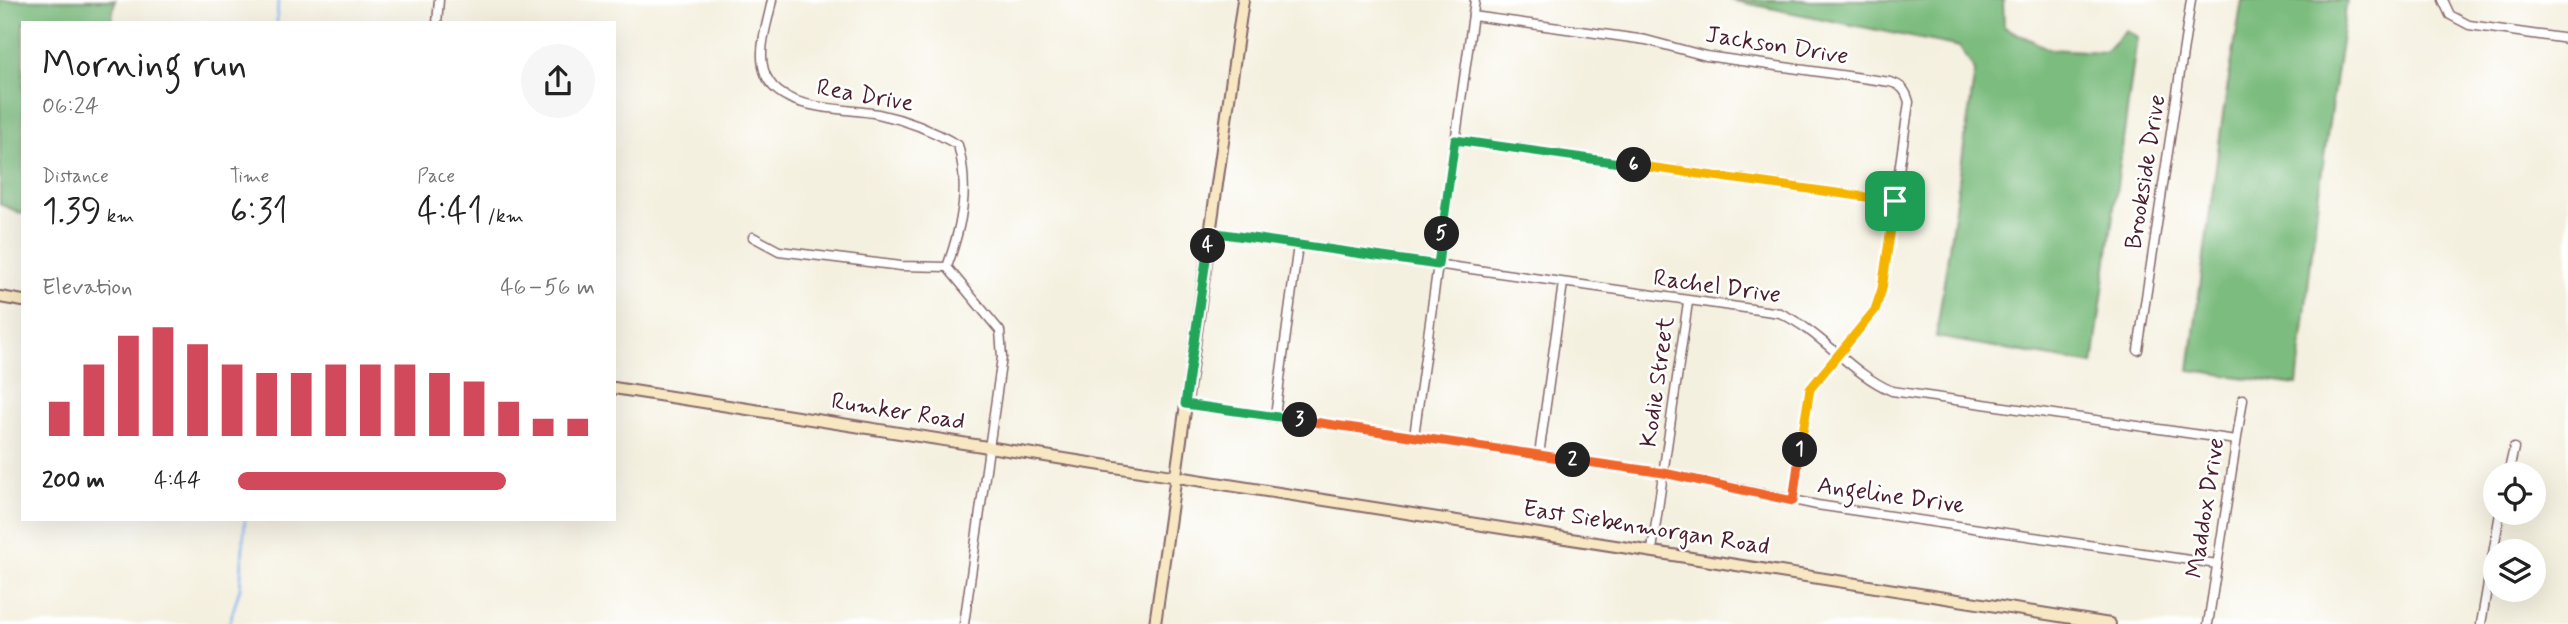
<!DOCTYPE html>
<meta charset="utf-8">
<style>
:root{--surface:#fff;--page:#f6f6f6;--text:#222;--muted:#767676;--accent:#d1495b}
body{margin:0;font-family:Mynerve,sans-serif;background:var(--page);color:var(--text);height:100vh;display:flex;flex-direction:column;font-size:26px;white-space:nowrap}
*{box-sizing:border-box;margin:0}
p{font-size:23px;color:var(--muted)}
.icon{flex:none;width:38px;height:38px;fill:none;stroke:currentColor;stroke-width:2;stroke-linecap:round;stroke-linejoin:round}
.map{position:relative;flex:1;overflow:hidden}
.sheet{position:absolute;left:21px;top:21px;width:595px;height:500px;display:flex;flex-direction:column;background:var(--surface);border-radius:0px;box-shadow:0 7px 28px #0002}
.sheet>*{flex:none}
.tools{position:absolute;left:2483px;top:462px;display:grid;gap:14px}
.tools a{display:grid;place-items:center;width:63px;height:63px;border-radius:50%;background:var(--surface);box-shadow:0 7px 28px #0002;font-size:35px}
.pin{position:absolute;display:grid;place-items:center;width:60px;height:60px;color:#fff;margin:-30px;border-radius:14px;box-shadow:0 4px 10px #0006}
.km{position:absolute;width:35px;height:35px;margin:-18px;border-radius:50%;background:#222;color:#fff;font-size:19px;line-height:35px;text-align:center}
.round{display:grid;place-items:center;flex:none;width:74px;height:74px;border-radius:37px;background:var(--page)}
.overview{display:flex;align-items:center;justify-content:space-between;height:119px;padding:0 21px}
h1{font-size:38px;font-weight:600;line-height:52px}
.stats{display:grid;grid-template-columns:repeat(3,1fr);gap:10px;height:119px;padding:7px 21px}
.stats div{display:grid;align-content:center}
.stats b{font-size:35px;font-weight:600}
.stats small{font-size:19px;font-weight:400}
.stats p{font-size:19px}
.chart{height:196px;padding:14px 21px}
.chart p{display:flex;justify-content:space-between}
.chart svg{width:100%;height:126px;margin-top:7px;stroke:var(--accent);stroke-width:6}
ul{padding:0 21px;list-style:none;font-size:23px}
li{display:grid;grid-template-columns:112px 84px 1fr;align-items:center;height:52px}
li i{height:18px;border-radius:9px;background:var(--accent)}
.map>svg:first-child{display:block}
.forest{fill:#7cbc7e;stroke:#636e54;stroke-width:2}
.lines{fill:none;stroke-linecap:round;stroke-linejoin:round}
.stream{stroke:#81b2ed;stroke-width:2.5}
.street-casing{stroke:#86686a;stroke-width:11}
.secondary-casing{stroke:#86686a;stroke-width:14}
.street{stroke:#fff;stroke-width:8}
.secondary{stroke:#f7e8c3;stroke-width:10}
.split-1-casing{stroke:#fff;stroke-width:14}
.split-2-casing{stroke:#fff;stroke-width:14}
.split-3-casing{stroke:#fff;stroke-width:14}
.split-4-casing{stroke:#fff;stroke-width:14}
.split-5-casing{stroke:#fff;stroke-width:14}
.split-6-casing{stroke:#fff;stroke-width:14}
.split-7-casing{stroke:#fff;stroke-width:14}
.split-1{stroke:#f5b400;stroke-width:9}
.split-2{stroke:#f0652b;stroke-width:9}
.split-3{stroke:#f0652b;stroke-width:9}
.split-4{stroke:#22a559;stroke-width:9}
.split-5{stroke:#22a559;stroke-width:9}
.split-6{stroke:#22a559;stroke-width:9}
.split-7{stroke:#f5b400;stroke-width:9}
.labels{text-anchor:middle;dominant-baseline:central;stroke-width:5;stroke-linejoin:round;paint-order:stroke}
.street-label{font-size:24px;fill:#4a1f2b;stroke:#fff}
</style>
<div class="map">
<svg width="2568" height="624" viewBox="0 0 2568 624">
<rect width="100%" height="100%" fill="#fff"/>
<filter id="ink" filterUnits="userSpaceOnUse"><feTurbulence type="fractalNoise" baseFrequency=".0143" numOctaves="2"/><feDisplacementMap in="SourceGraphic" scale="14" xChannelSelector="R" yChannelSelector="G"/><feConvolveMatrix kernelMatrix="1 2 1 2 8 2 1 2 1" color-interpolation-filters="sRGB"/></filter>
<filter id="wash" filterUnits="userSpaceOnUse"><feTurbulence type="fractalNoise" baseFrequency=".00686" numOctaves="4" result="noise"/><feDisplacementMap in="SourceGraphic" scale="28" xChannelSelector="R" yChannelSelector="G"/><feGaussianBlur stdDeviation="1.57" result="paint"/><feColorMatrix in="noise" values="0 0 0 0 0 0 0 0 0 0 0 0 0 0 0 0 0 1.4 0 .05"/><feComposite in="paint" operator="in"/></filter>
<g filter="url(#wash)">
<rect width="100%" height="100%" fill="#f4f0df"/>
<g class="forest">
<polygon points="0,0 115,0 111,23 23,23 23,214 0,204"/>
<polygon points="1730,0 2003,0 2004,27 2049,49 2105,52 2126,30 2137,37 2093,364 1936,337 1975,71 1960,47"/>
<polygon points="2242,0 2347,0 2318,198 2297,385 2189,370 2223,114"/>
</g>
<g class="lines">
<g class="stream">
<polyline points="277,23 278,0"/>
<polyline points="229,624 240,588 245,520"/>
</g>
</g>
</g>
<g filter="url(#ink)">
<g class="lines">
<defs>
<g id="street">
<path d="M772,0C769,17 762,36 762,53C760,114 838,106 878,114C907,120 932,130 958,145C970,189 962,225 947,267"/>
<polyline points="2443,0 2450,15 2469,25 2568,39"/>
<path d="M1473,16L1646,40L1706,56L1890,82C1902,85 1906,91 1909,102L1882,289L1875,310L1810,389L1793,501"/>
<polyline points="437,23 439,0"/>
<polyline points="1455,140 1895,201"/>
<path d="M1210,232L1780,313C1822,332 1850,373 1892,391L2236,440"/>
<polyline points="753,237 779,251 901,266 947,267"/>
<polyline points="947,267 1000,331 1002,357 964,624"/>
<polyline points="2138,350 2191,0"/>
<polyline points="1186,404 1664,473 1817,505 2217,564"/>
<polyline points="1275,416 1298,245"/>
<polyline points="1414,436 1475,0"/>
<polyline points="1539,455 1563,283"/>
<polyline points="2508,474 2514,448"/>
<polyline points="1652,550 1688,302"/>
<polyline points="2208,624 2243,399"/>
<polyline points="2481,624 2500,513"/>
</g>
<g id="secondary">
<polyline points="0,297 23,301"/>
<polyline points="614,388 2110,624"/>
<polyline points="1155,624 1243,0"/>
</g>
</defs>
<use href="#street" class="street-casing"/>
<use href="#secondary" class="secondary-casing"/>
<use href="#street" class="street"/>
<use href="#secondary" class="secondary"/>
</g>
</g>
<g class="lines" filter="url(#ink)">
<defs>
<polyline id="split-1" points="1800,450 1810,389 1875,310 1882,289 1895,201"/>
<polyline id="split-2" points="1573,460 1664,473 1793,501 1800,450"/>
<polyline id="split-3" points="1300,420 1573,460"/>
<polyline id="split-4" points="1208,246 1185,404 1300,420"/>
<polyline id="split-5" points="1208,246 1210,232 1438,265 1442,234"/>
<polyline id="split-6" points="1442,234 1455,140 1634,165"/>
<polyline id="split-7" points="1634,165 1895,201"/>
</defs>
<use href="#split-1" class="split-1-casing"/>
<use href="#split-2" class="split-2-casing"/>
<use href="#split-3" class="split-3-casing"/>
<use href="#split-4" class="split-4-casing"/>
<use href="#split-5" class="split-5-casing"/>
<use href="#split-6" class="split-6-casing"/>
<use href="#split-7" class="split-7-casing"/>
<use href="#split-1" class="split-1"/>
<use href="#split-2" class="split-2"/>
<use href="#split-3" class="split-3"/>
<use href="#split-4" class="split-4"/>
<use href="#split-5" class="split-5"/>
<use href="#split-6" class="split-6"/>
<use href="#split-7" class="split-7"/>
</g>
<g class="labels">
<g class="street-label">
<text transform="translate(1777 46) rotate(9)">Jackson Drive</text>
<text transform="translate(865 96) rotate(10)">Rea Drive</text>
<text transform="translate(2146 172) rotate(-81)">Brookside Drive</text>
<text transform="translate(1717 287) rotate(8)">Rachel Drive</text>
<text transform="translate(1658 382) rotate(-82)">Kodie Street</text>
<text transform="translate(898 412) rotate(9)">Rumker Road</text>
<text transform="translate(1891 496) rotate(8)">Angeline Drive</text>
<text transform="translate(2206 508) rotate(-81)">Maddox Drive</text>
<text transform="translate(1646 528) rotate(9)">East Siebenmorgan Road</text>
</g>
</g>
</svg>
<div class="tools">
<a><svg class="icon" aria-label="locate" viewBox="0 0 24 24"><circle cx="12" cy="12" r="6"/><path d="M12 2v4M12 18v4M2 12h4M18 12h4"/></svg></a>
<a><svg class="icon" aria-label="layers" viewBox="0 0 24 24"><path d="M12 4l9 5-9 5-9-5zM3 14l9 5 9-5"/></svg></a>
</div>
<div class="pin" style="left:1895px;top:201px;background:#1e9e55"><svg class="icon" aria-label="arrive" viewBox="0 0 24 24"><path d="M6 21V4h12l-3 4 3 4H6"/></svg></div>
<b class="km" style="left:1800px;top:450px">1</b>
<b class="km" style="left:1573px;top:460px">2</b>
<b class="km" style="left:1300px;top:420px">3</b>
<b class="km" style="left:1208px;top:246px">4</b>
<b class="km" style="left:1442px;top:234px">5</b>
<b class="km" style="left:1634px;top:165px">6</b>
<section class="sheet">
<div class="overview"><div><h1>Morning run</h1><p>06:24</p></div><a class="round"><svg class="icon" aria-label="share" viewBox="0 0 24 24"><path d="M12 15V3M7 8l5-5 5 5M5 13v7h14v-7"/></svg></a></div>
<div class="stats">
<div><p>Distance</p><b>1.39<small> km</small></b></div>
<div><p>Time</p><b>6:31</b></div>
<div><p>Pace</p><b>4:41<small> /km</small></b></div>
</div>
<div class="chart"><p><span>Elevation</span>46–56 m</p>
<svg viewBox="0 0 160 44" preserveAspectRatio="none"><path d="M5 44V32M15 44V19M25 44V9M35 44V6M45 44V12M55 44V19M65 44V22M75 44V22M85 44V19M95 44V19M105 44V19M115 44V22M125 44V25M135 44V32M145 44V38M155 44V38"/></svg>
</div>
<ul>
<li><b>200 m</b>4:44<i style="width:75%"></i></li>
</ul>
</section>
</div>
